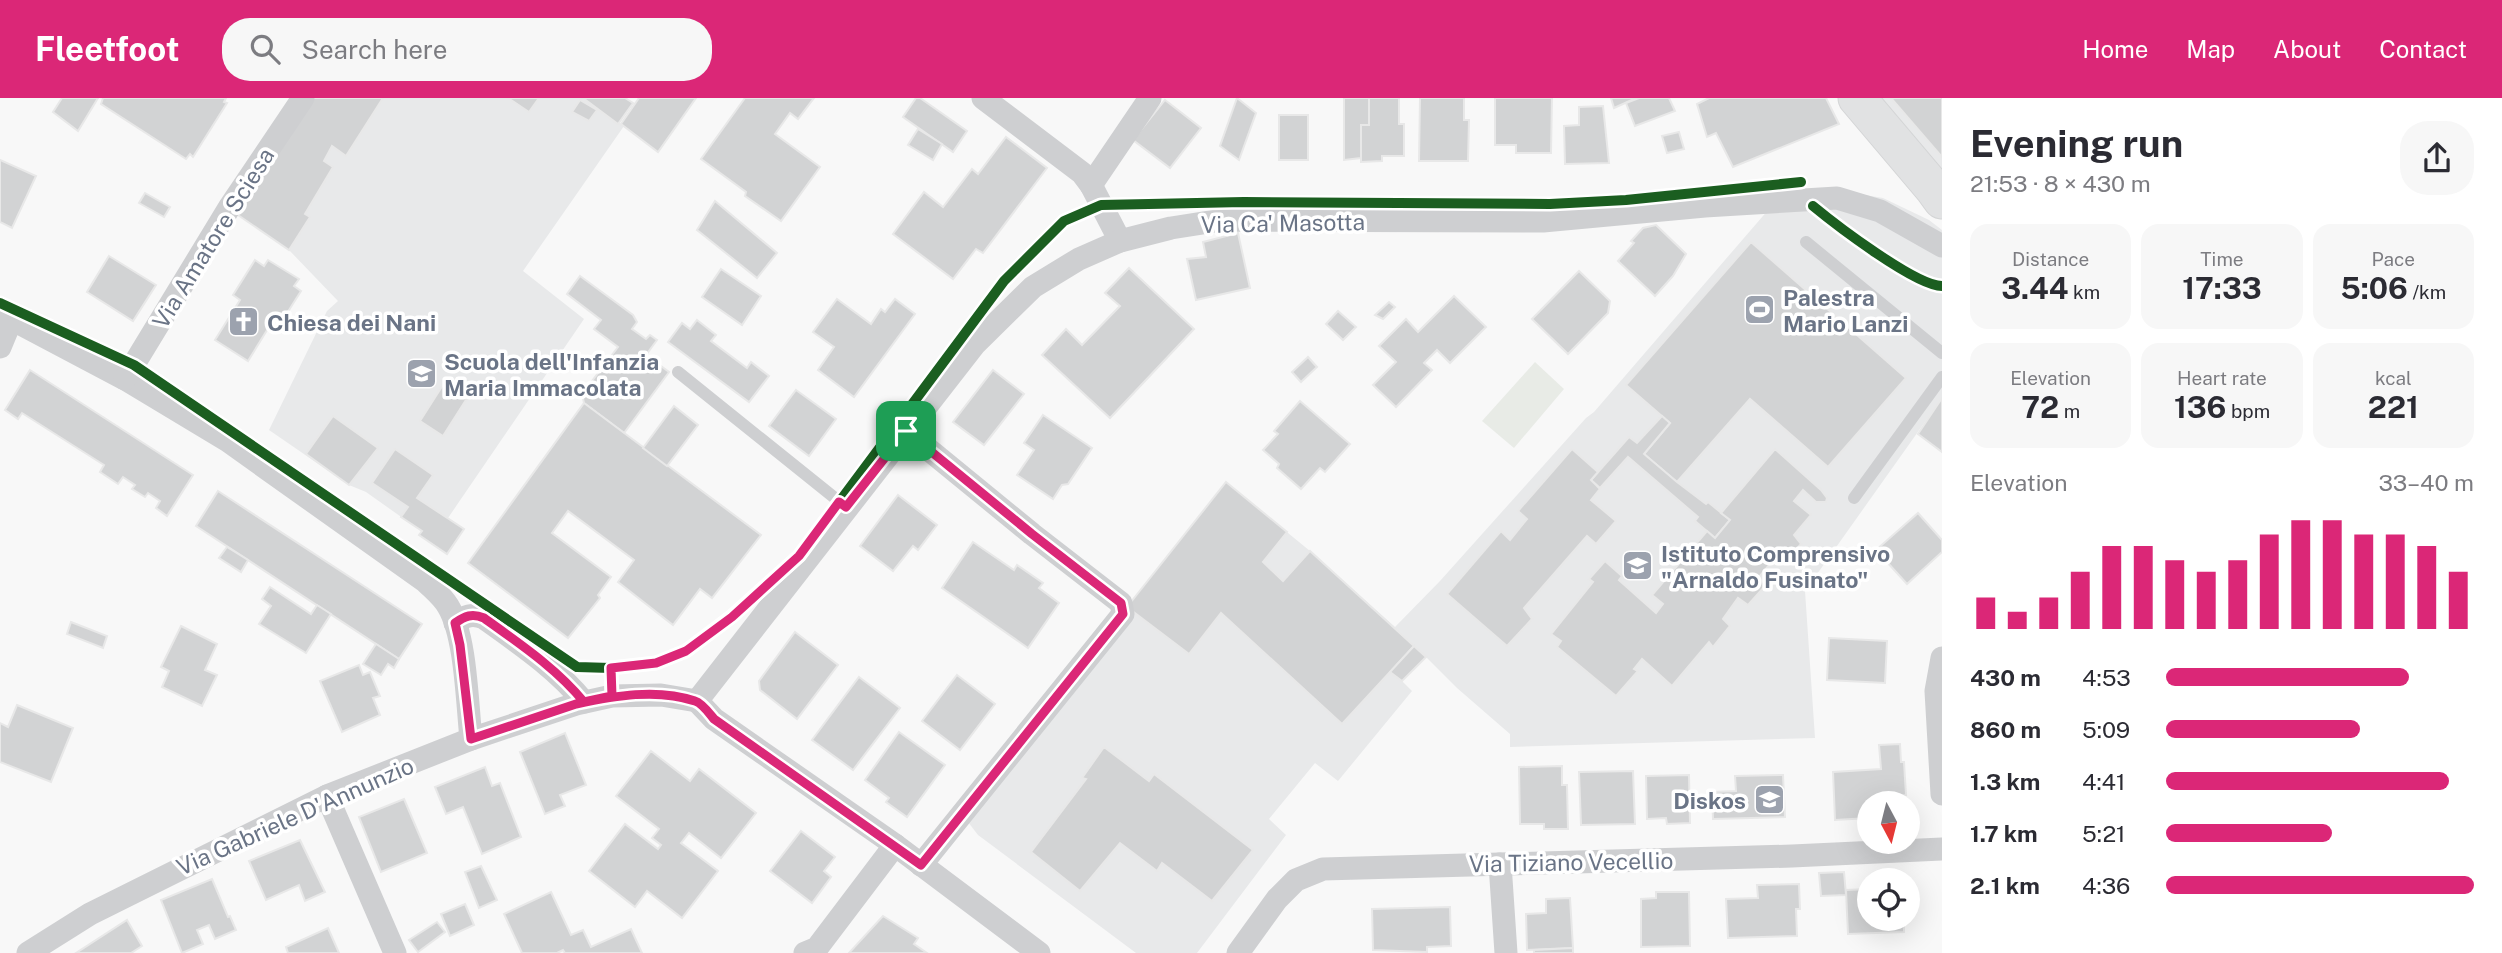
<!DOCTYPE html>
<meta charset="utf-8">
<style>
:root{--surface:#fff;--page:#f7f7f7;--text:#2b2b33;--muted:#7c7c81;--accent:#db2777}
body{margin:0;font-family:"Public Sans",sans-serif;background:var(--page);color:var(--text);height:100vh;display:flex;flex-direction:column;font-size:26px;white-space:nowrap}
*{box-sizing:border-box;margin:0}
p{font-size:23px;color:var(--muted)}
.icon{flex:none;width:38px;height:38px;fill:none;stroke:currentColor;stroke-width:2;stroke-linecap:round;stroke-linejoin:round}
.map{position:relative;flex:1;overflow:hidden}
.panel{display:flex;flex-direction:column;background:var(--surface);width:560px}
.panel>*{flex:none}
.needle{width:46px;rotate:173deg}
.tools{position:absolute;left:1857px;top:693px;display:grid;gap:14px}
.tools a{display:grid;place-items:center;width:63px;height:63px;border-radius:50%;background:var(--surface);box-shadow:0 7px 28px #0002;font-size:35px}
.pin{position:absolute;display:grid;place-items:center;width:60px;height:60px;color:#fff;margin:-30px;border-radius:14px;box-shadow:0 4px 10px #0006}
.round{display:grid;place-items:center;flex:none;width:74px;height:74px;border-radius:28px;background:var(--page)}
.headline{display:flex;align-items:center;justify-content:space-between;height:119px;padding:0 28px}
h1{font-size:38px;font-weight:700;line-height:52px}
.figures{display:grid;grid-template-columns:repeat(3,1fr);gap:10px;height:119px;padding:7px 28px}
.figures div{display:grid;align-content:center;border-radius:18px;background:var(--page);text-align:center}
.figures b{font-size:30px;font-weight:700}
.figures small{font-size:19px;font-weight:400}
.figures p{font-size:19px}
.chart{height:196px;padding:14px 28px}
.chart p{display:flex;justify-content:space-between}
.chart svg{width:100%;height:126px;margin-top:7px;stroke:var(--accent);stroke-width:6}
ul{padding:0 28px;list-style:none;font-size:23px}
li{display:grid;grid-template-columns:112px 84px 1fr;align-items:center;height:52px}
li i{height:18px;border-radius:9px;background:var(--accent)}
header{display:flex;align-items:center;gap:42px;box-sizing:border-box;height:98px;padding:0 35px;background:var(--accent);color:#fff}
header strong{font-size:33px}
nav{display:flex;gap:38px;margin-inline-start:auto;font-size:24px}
.search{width:490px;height:63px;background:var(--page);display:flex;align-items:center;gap:18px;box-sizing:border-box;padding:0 24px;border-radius:28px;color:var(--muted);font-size:26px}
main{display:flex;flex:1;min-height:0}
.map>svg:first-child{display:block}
.built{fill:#e8e9ea}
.green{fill:#e8ebe6}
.building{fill:#d2d3d4;stroke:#e8e8e8;stroke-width:2}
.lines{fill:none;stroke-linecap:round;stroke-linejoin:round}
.primary-casing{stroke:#d4d5d6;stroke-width:39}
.lane{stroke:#cecfd1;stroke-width:12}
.street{stroke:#cecfd1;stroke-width:23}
.primary{stroke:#e1e2e3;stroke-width:37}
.cycleway-casing{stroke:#fff;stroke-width:15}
.cycleway{stroke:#1b5e20;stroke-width:10}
.route-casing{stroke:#fff;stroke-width:14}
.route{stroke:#db2777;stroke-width:9}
.labels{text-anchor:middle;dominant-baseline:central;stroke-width:7;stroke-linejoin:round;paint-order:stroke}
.street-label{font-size:23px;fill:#6a7486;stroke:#fff}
.poi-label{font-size:23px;font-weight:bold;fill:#6a7486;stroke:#fff;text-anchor:start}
</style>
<header>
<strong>Fleetfoot</strong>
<div class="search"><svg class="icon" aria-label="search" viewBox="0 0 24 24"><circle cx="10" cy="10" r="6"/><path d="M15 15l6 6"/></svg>Search here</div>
<nav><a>Home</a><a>Map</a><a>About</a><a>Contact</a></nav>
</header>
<main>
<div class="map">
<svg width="1942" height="855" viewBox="0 0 1942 855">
<rect width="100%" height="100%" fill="#f8f8f8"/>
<g class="built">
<polygon points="310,0 583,0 624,28 523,173 584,221 448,420 464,431 447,456 419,437 421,433 366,394 349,387 269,332 327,213 338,203 289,152 235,115"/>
<polygon points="1878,0 1942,0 1942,73"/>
<polygon points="1828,91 1883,100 1929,122 1942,132 1942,300 1805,493 1815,640 1510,649 1510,636 1457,590 1426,559 1402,583 1412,593 1338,683 1315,665 1269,721 1286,737 1197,855 1136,855 978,737 968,724 1127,509 1226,384 1310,453 1395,529 1440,483 1586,320 1594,314 1781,97"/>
</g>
<polygon class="green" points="1535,264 1564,291 1514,350 1482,323"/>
<g class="building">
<polygon points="62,0 98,0 78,33 53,14"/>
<polygon points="103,0 226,0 224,4 227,5 193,59 190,56 186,61 101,6"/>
<polygon points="310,0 383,0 346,58 332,48 324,63 333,69 305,116 310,119 289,152 235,115"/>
<polygon points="508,0 539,0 529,14"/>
<polygon points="583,0 625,0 633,5 618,26"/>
<polygon points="639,0 696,0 658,54 621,26"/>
<polygon points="745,0 814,0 798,21 790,15 775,36 820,69 781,123 745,98 746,94 701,61"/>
<polygon points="916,0 920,0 967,33 953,54 903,19"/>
<polygon points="1237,0 1256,15 1239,62 1220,48"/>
<polygon points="1344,0 1369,0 1369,27 1361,27 1361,60 1344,62"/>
<polygon points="1369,0 1399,0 1399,26 1404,26 1404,58 1382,58 1382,63 1361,64 1361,27 1369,27"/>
<polygon points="1420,0 1464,0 1464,22 1469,22 1468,63 1419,63"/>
<polygon points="1495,0 1552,0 1551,55 1516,55 1516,47 1495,47"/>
<polygon points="1611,0 1636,0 1614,10"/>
<polygon points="1639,0 1669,0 1675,13 1635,28 1626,5"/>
<polygon points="1709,0 1826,0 1839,26 1733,69 1716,35 1707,39 1697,6"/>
<polygon points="1891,0 1942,0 1942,59"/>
<polygon points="580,2 597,12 589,23 572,14"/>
<polygon points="1165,2 1201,30 1170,70 1133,42"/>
<polygon points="1603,8 1609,65 1565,66 1564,28 1579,27 1579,9"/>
<rect x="1279" y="17" width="29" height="45"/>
<polygon points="918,31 942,46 933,62 908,47"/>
<polygon points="1679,34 1684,51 1667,55 1662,38"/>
<polygon points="1006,39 1047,70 983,155 976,151 953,181 893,136 924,94 943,109 972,71 978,76"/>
<polygon points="0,62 36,78 12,130 0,124"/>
<polygon points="145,95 170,109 164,119 139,105"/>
<polygon points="715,103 777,155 757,180 697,132"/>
<polygon points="1656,127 1686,156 1673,178 1655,198 1618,163 1634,145 1631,143 1643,130"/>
<polygon points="1238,135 1250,190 1196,202 1187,161 1206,159 1203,144"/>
<polygon points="1751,144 1906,280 1828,369 1750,301 1677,384 1644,356 1670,325 1626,287"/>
<polygon points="109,158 156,187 133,223 87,194"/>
<polygon points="255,162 264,168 268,162 299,181 294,188 301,193 284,220 277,216 248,263 215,242 240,202 233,197"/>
<polygon points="1129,170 1194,231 1110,320 1042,257 1066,231 1082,247 1120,208 1105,195"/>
<polygon points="721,171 761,198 742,227 702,199"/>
<polygon points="1579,173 1610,203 1608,215 1568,256 1532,221"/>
<polygon points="580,178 633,217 637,224 632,231 646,241 650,237 657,242 646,257 669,274 624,335 584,305 582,296 618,249 594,231 601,222 567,196"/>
<polygon points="1454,198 1486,229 1450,265 1437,252 1424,265 1432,272 1396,309 1373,287 1396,264 1379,248 1406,221 1418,234"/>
<polygon points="837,201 871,226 881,211 885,214 895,201 915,216 854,299 818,272 834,249 813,234"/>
<polygon points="1389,204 1395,209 1383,221 1375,217"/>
<polygon points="1338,213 1356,229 1343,242 1326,226"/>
<polygon points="697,222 716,237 711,243 747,270 751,264 769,278 749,304 668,244 682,225 690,231"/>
<polygon points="1308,259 1317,269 1301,284 1292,274"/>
<polygon points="30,272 193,377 167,418 156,410 160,403 148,395 145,399 132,391 135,387 123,379 118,386 100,374 104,367 22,315 18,321 5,312"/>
<polygon points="993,272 1024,296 984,347 953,324"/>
<polygon points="448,279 471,294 443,338 420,323"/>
<polygon points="796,292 836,321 809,358 769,328"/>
<polygon points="1942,300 1942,354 1918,336"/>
<polygon points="1300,303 1350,346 1325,374 1320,370 1301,391 1277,370 1279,366 1263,352 1278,336 1274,333"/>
<polygon points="584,305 761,437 712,500 700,491 673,527 618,484 634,462 568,413 552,435 611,479 598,497 600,500 568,540 468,465"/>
<polygon points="674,308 698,327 667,368 643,350"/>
<polygon points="1043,317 1092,350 1068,386 1062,387 1053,401 1017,377 1034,352 1024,345"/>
<polygon points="333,318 378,350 349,387 306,356"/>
<polygon points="1662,318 1670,325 1644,356 1677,384 1706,406 1708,404 1730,422 1715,440 1695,423 1698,419 1628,359 1600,390 1591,382 1629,339 1637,345"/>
<polygon points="395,351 433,377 417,400 464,431 447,456 419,437 422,433 401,419 408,409 372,385"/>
<polygon points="1572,351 1598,374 1591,382 1600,391 1591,402 1616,423 1596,446 1587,438 1524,510 1532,521 1507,548 1447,496 1501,433 1510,442 1527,421 1518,413"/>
<polygon points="1775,351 1821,392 1827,400 1826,404 1816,404 1803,392 1794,403 1811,417 1794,437 1801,446 1784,466 1775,460 1759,479 1766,487 1748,507 1738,500 1723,521 1730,528 1713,549 1709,544 1672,588 1642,561 1634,571 1638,573 1616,598 1557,549 1561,543 1551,536 1593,484 1589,481 1605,463 1622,478 1619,482 1656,515 1663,506 1652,497 1707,433 1715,440 1730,422 1721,415"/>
<polygon points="1226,384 1287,434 1263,464 1283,483 1310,453 1414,548 1342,626 1221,515 1189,556 1127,509"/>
<polygon points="218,393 422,526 399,561 196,428"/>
<polygon points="898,397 937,427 918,452 913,448 893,473 860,448"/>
<polygon points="1918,415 1942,442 1942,454 1907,486 1876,452"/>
<polygon points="973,444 1014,472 1017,467 1043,485 1039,490 1059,505 1028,550 942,490"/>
<polygon points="227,449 248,462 241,474 219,460"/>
<polygon points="270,489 311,516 317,507 331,516 306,555 259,526 271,508 262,501"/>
<polygon points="71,524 107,538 103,550 67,536"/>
<polygon points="181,528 217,546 205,572 217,577 202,608 162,589 169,573 161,569"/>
<polygon points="795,534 838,567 797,621 760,592 759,583"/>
<polygon points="1829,540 1887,543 1885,585 1827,582"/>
<polygon points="376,546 399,561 394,570 388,566 381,577 363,566"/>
<polygon points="1414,548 1426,559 1402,583 1390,574"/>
<polygon points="359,567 363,577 370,574 380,598 373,600 380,617 342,634 320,583"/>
<polygon points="957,577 995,606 960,652 922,623"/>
<polygon points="859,579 900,610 853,672 812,642"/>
<polygon points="17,607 73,630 51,684 0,664 0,625 8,629"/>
<polygon points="899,634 945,667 907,719 886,704 889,700 865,682"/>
<polygon points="565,635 586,687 560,697 565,708 545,716 520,654"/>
<polygon points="1900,646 1901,664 1904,664 1906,697 1892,698 1892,705 1869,705 1869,720 1835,722 1833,674 1881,671 1879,647"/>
<polygon points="1104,649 1149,683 1154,676 1253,752 1212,803 1162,765 1157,773 1120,745 1080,793 1031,754 1086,681 1082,680"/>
<polygon points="651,653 690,683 699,671 756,715 721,760 689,735 681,745 718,773 682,820 647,793 635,809 589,773 625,726 658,751 661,747 652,740 659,731 616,698"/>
<polygon points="1562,668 1562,687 1567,687 1568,731 1544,731 1544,726 1520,726 1519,669"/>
<polygon points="485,669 492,688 500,685 521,739 482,756 463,709 446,716 435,689"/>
<polygon points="1633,673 1635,726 1581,727 1579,674"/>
<polygon points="1689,677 1690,725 1667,726 1666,720 1647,721 1646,678"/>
<polygon points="1783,677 1785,719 1713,721 1712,694 1736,693 1735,678"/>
<polygon points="404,701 427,755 381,774 359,719"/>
<polygon points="801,733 835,759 824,773 831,779 812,805 770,773"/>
<polygon points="300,742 325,794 305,803 299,787 266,802 249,763"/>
<polygon points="481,768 497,802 479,810 465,774"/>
<polygon points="1844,774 1846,797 1821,798 1819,775"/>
<polygon points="1897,775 1897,782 1877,782 1876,777"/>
<polygon points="212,781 228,819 230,818 236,832 215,841 209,827 197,832 203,846 182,855 161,802"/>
<polygon points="1799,786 1800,811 1796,811 1797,838 1728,840 1726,801 1758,800 1757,787"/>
<polygon points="1869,791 1869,821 1904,821 1904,834 1848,836 1846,792"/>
<polygon points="551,794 571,837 583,832 591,849 631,831 642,855 565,855 563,852 557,855 522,855 504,816"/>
<polygon points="1656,794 1689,794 1690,848 1641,849 1641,801 1656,800"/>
<polygon points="1570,800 1573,850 1527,852 1526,816 1546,815 1546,801"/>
<polygon points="465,806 474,827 450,838 441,816"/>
<polygon points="1450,809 1451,848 1427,849 1427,854 1373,852 1372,811"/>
<polygon points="883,818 918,840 914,846 927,855 849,855"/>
<polygon points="127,822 142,848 131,855 76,855"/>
<polygon points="437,824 445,834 418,854 409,842"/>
<polygon points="328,830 339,855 288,855 286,849"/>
<polygon points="1573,850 1573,855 1534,855 1534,852"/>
</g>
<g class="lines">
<defs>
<polyline id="primary" points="1857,0 1934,91 1942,102"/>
</defs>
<use href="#primary" class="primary-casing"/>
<g class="lane">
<polyline points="1806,144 1942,255"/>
<polyline points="678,274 846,409"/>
<polyline points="1854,400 1942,279"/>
</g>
<g class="street">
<polyline points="983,0 1082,75 1091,87 1120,143"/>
<polyline points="1091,87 1150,0"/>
<path d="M0,215L125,281L228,343L426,484C433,491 442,498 448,508C466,538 467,604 471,641"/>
<polyline points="0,249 12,220"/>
<polyline points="125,281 229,110 303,0"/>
<polyline points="906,333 1032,436 1121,505 1123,516 921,767"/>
<path d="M455,525C465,518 472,515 484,520C520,546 556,570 584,604"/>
<polyline points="1942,560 1936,593 1942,696"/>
<polyline points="697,603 975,246 1033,189 1079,161 1120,143 1171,130 1222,122 1543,123 1705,108 1837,100 1880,113 1942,148"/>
<polyline points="697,603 714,621 895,747 1039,855"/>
<polyline points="327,698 395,855"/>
<polyline points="1500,766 1506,855"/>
<polyline points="28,855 90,816 327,698 471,641 576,606 612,598 661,597 697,603"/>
<polyline points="805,855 817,850 895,747"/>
<polyline points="1238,855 1277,801 1296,782 1323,771 1792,758 1942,751"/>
</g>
<use href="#primary" class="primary"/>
<defs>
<g id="cycleway">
<path d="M1813,108C1836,127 1916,188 1942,188"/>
<polyline points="0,205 134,267 577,569 611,570 612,598"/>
<polyline points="611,570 656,565 686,553 731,519 799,458 1004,183 1064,123 1101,107 1244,104 1550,106 1626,102 1801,84"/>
</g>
</defs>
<use href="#cycleway" class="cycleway-casing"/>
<use href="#cycleway" class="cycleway"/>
</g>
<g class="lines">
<defs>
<path id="route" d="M906,333L846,409L839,404L799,458L732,519L686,553L656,565L611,570L612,598L584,604C556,570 520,546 484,520C472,515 465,518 455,525L460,547L471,641L576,606C614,598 657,590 695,603C702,605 709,615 714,621L921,767L1123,516L1121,505L1032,436L906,333"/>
</defs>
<use href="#route" class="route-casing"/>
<use href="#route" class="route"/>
</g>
<defs>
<symbol id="stadium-square" viewBox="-11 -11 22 22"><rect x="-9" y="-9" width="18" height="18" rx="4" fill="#9ca2ae" stroke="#fff"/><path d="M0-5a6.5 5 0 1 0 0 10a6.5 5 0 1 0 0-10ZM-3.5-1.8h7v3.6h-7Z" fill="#fff"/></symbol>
<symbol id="church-square" viewBox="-11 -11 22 22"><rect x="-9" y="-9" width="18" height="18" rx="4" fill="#9ca2ae" stroke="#fff"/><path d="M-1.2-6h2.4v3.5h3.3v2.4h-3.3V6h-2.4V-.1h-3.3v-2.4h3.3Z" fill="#fff"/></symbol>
<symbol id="school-square" viewBox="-11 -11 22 22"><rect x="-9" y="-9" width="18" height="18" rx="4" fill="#9ca2ae" stroke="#fff"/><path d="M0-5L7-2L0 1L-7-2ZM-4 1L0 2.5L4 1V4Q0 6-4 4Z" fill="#fff"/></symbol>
</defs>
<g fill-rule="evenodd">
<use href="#stadium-square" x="1742" y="194" width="35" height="35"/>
<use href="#church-square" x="226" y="206" width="35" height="35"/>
<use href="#school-square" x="404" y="258" width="35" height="35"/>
<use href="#school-square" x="1620" y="450" width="35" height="35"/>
<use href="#school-square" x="1752" y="684" width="35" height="35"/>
</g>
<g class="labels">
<g class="street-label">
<text transform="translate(1283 125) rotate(-1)">Via Ca' Masotta</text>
<text transform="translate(213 140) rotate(-58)">Via Amatore Sciesa</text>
<text transform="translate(295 718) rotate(-24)">Via Gabriele D'Annunzio</text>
<text transform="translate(1571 764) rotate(-1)">Via Tiziano Vecellio</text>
</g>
<g class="poi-label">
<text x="1783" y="199">Palestra<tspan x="1783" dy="26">Mario Lanzi</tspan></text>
<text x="267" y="224">Chiesa dei Nani</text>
<text x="444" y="263">Scuola dell'Infanzia<tspan x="444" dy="26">Maria Immacolata</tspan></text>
<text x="1661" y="455">Istituto Comprensivo<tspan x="1661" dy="26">"Arnaldo Fusinato"</tspan></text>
<text x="1746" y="702" text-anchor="end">Diskos</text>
</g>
</g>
</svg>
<div class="tools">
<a><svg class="needle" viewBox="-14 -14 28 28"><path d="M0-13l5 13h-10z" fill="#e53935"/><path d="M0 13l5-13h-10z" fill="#7c7c81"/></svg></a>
<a><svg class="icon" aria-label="locate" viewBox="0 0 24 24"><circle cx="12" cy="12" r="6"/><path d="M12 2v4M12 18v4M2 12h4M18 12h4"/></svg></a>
</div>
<div class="pin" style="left:906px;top:333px;background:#1e9e55"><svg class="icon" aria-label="arrive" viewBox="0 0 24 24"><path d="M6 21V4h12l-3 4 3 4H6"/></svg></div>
</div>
<section class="panel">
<div class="headline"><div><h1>Evening run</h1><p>21:53 · 8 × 430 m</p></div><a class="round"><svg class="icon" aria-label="share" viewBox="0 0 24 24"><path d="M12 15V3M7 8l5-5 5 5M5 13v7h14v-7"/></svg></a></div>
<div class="figures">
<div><p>Distance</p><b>3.44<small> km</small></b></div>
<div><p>Time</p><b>17:33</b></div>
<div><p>Pace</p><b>5:06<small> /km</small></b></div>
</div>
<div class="figures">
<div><p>Elevation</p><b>72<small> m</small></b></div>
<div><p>Heart rate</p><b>136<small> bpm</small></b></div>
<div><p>kcal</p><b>221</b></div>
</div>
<div class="chart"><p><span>Elevation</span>33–40 m</p>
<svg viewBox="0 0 160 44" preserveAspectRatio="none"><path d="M5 44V33M15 44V38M25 44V33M35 44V24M45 44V15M55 44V15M65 44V20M75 44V24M85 44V20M95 44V11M105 44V6M115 44V6M125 44V11M135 44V11M145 44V15M155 44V24"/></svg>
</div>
<ul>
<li><b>430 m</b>4:53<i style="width:79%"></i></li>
<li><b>860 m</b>5:09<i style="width:63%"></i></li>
<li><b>1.3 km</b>4:41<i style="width:92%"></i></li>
<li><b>1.7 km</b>5:21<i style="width:54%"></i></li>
<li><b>2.1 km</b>4:36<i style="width:100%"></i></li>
</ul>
</section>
</main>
